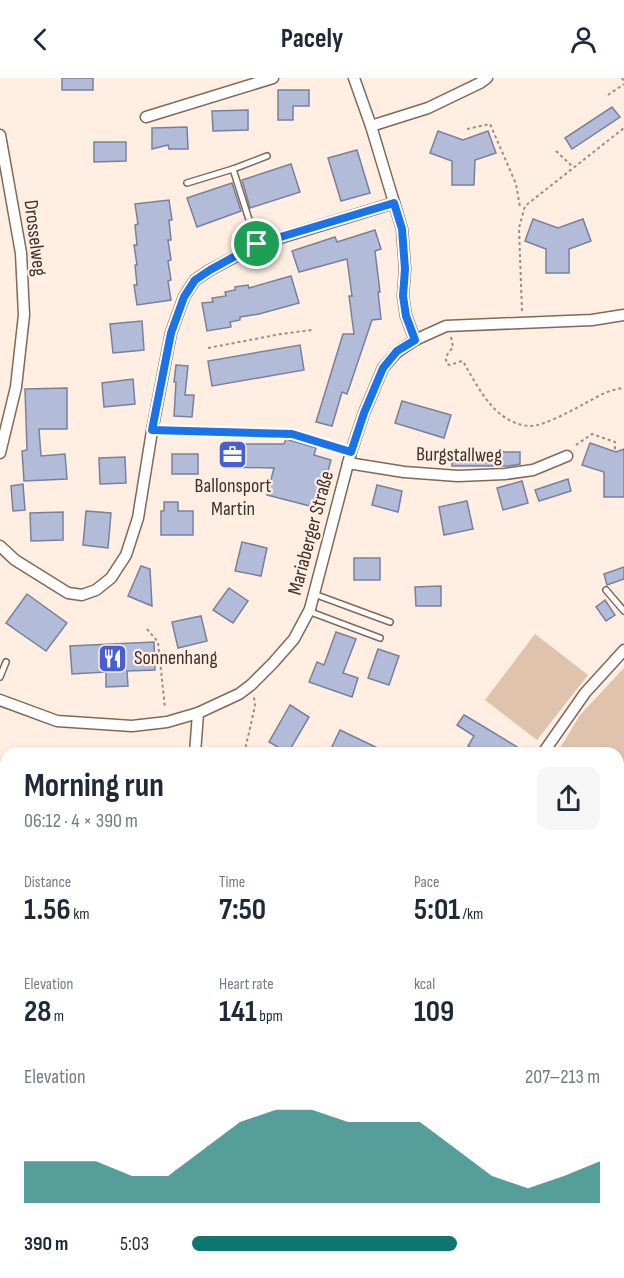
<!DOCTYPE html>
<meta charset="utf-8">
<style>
:root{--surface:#fff;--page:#f6f6f7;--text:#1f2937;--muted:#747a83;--accent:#0f766e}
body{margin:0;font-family:"Sofia Sans Condensed",sans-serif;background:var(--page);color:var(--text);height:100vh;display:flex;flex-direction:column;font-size:22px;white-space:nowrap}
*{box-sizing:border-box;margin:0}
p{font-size:20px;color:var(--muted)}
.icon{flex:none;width:33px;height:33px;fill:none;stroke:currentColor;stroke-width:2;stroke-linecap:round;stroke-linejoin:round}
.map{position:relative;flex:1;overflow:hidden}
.sheet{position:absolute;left:0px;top:669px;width:624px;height:531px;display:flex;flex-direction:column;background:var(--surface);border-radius:18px 18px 0 0;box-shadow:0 2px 4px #0004}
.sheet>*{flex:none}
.pin{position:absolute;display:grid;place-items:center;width:51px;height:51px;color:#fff;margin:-26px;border:3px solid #fff;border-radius:50%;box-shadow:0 2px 6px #0007}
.round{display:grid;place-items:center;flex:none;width:63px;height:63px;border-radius:12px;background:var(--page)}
.headline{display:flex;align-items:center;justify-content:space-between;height:102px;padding:0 24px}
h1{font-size:33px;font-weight:700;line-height:45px}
.metrics{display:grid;grid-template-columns:repeat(3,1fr);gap:9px;height:102px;padding:6px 24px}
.metrics div{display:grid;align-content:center}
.metrics b{font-size:30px;font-weight:700}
.metrics small{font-size:16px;font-weight:400}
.metrics p{font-size:16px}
.chart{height:168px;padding:12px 24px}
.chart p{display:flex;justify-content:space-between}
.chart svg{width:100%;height:108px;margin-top:6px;fill:var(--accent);opacity:.7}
ul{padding:0 24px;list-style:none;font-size:20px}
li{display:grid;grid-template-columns:96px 72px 1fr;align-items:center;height:45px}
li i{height:15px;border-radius:8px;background:var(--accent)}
header{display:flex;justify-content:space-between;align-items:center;height:78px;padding:0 24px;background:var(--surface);font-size:27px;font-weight:700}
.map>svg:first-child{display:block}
.green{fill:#e0c3ad}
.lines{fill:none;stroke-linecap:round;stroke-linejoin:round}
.stream{stroke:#c9a384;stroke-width:4.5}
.river{stroke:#c9a384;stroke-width:26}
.building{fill:#b2bcd9;stroke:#77819c;stroke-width:1.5}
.service-casing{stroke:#816955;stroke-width:8}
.minor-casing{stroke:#816955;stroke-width:13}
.path{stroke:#9a8d82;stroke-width:2;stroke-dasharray:3 3;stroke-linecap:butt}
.service{stroke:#fff;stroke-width:5}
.minor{stroke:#fff;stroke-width:10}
.route-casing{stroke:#fff;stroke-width:12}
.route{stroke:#1a73e8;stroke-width:8}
.labels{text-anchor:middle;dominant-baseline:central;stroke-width:4.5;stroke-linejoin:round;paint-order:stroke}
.street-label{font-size:20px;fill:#3c3229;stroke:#ffeee1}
.poi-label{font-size:20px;fill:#3c3229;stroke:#ffeee1}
</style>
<header><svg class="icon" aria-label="back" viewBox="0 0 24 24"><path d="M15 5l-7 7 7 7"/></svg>Pacely<svg class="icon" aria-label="person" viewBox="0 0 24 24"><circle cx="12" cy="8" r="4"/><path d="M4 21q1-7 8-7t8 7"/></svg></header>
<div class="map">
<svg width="624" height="1200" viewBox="0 0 624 1200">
<rect width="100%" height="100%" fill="#ffeee1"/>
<g class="green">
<polygon points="535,556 588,597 537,662 485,622"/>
<polygon points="624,590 624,1200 174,1200 177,1194 618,1194 618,675 557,675 580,637"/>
<polygon points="6,1008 6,1157 0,1158 0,1009"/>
</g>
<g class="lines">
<polyline class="stream" points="175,1194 178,1200"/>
<g class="river">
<polyline points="618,722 624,713"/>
<polyline points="160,1200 164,1194"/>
</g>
</g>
<g class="building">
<rect x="62" y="0" width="31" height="12"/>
<polygon points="278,12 309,12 309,28 293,28 293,42 278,42"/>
<polygon points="612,29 620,39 572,71 565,60"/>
<polygon points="248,32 248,52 213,53 212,33"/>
<polygon points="187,49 188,71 169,71 168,67 152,71 152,50"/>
<polygon points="438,53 463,62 488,53 496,75 475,82 474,107 452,107 452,83 430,75"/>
<polygon points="94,64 126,64 126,83 94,84"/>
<polygon points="357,72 370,115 341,123 328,80"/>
<polygon points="291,86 300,114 250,130 242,102"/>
<polygon points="232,105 241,133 197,149 187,120"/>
<polygon points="169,122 172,142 169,142 171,162 168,162 171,182 168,183 171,202 168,203 171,222 137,227 134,207 137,207 135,187 137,187 134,167 137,167 135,147 138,146 135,126"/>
<polygon points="533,141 558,150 583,141 591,163 569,171 569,195 546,195 546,171 525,163"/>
<polygon points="375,152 381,171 375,173 380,214 378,214 381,241 372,242 347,316 342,314 332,348 316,344 343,256 354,256 349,218 352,218 347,181 299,194 292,173 335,159 337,164"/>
<polygon points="291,198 299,225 259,236 240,239 240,242 230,244 231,249 207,253 202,225 213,224 212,220 226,218 225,214 235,212 235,209 248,207 249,210"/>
<polygon points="142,243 144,272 113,275 110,246"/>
<polygon points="300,267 304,292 212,308 208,283"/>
<polygon points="176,287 188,288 185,317 194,317 192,339 174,338 176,304 174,304"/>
<polygon points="133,301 135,326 104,329 102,305"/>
<polygon points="67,310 67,351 39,351 41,378 65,376 67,401 24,403 22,373 27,372 25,311"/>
<polygon points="402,323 451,337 444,360 395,345"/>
<polygon points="286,361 316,370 314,377 331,382 328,393 324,392 314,429 267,417 274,390 225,389 225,366 284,366"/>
<polygon points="590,365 616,374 624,371 624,419 604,419 604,394 582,387"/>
<polygon points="452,374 520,374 520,386 509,388 452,388"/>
<rect x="172" y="376" width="26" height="20"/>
<polygon points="125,379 126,405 100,406 99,380"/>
<polygon points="568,401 571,413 539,423 535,412"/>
<polygon points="522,403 528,425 503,432 497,410"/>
<polygon points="23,406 25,432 13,433 11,408"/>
<polygon points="377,407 402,413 398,434 372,427"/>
<polygon points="467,423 473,451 444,457 439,429"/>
<polygon points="164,424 178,424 178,433 193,433 193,457 161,457 161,433 164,433"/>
<polygon points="86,433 111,435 108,470 83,467"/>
<polygon points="63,434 63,462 31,463 30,435"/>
<polygon points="242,464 267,470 261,498 235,493"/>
<rect x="354" y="480" width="26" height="22"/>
<polygon points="141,488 150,491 152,528 128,518"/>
<polygon points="624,489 624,501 607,507 604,496"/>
<polygon points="441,508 441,528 416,528 415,509"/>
<polygon points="229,510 248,523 233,545 213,532"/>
<polygon points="27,516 67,545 46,573 6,545"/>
<polygon points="605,522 615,537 606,543 596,529"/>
<polygon points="201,538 207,563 178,570 172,544"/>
<polygon points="336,554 356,561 343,595 358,600 352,619 309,604 317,584 324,587"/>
<polygon points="154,564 155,592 127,593 128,608 106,609 106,594 72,596 70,568"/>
<polygon points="378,571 399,578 389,607 368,600"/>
<polygon points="290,627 309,639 288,675 269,664"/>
<polygon points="464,637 481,647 527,675 481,675 468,668 474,658 457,647"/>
<polygon points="340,652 388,675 329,675"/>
</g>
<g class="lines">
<defs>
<g id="service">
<polyline points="233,91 257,167"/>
<polyline points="187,105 233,91 267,78"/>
<polyline points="606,512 624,533"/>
<polyline points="314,516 390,544"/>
<polyline points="308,533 380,560"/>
<polyline points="0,599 6,584"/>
</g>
<g id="minor">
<polyline points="354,0 371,48 402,151 405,191 403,218 406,238 415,262"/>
<polyline points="146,39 273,0"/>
<polyline points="371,48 428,30 480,5 487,0"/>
<polyline points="0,57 21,175 24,237 16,309 0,375"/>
<polyline points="348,385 404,394 458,398 505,396 533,392 567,378"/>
<polyline points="0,468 15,482 68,515 82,517 96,512 111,500 126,477 138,440 152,353 171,255 184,219 195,202 210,192 257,167 394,125"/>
<polyline points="0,622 57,643 132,648 167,644 198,635 239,616 251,607 273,585 294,561 310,531 351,374 364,335 383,290 397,274 415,262 446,248 592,242 624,237"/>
<polyline points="195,675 198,635"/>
<polyline points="543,675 585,615 624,572"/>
<polyline points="0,851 6,853"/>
<polyline points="0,1166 6,1166"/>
</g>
</defs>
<use href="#service" class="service-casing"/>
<use href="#minor" class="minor-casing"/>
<g class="path">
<polyline points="622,0 624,3"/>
<polyline points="608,17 624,6"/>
<polyline points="467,51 490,46 516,106 520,129"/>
<polyline points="556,73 573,89"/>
<polyline points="522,233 519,150 525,128 624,50"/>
<path d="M451,259L453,269L447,277L446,282L447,286L450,287L462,283L464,285C479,311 496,347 531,348C543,348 571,333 582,327C595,320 609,311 624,310"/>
<polyline points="208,270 281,256 312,252"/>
<polyline points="164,353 292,356 339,370"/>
<polyline points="576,367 592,356 615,364 615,373"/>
<polyline points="147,551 158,564 165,630"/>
<polyline points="246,675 245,672 255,628 254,619"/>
<polyline points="618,801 624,794"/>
<polyline points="618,902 624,891"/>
<polyline points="0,932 6,933"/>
<polyline points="618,1168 624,1155"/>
<polyline points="252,1194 259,1200"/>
<polyline points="562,1194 591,1200"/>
<polyline points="209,1200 217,1194"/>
<polyline points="464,1200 496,1194"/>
<polyline points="612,1200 613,1194"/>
</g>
<use href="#service" class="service"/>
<use href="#minor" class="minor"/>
</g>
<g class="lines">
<defs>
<polygon id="route" points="394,125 402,151 405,191 403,218 406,238 415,262 397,273 383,290 364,335 351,374 292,356 152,352 171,255 184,219 195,202 210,192 257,166"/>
</defs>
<use href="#route" class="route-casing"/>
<use href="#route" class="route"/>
</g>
<defs>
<symbol id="office-square" viewBox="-11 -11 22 22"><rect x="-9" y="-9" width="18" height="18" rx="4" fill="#485fd4" stroke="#ffeee1"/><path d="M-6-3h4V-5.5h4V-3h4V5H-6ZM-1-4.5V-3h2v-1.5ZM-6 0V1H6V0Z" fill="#fff"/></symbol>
<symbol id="restaurant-square" viewBox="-11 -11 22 22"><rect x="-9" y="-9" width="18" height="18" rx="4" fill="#485fd4" stroke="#ffeee1"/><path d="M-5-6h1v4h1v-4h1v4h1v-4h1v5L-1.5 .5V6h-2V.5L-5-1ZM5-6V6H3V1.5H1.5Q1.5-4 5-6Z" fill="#fff"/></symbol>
</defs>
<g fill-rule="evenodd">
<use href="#office-square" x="216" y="360" width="33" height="33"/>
<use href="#restaurant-square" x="96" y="564" width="33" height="33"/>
</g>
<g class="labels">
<g class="street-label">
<text transform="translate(35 160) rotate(83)">Drosselweg</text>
<text transform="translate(459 377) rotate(1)">Burgstallweg</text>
<text transform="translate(311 455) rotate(-75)">Mariaberger Straße</text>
</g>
<g class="poi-label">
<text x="233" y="408">Ballonsport<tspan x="233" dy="23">Martin</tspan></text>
<text x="134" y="580" text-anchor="start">Sonnenhang</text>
</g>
</g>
</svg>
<div class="pin" style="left:257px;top:166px;background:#1e9e55"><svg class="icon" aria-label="arrive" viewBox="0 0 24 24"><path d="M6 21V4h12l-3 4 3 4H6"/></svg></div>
<section class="sheet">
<div class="headline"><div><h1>Morning run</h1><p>06:12 · 4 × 390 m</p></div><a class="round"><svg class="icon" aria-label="share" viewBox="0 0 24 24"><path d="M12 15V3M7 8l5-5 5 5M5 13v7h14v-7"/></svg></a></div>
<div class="metrics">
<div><p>Distance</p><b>1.56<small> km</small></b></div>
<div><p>Time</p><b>7:50</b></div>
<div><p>Pace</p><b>5:01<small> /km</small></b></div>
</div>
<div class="metrics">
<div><p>Elevation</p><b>28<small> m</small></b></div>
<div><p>Heart rate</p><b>141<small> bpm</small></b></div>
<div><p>kcal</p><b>109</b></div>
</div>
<div class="chart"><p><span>Elevation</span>207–213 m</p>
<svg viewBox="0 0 160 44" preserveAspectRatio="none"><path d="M0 44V27L10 27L20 27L30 33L40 33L50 22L60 11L70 6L80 6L90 11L100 11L110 11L120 22L130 33L140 38L150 33L160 27V44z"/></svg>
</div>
<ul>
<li><b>390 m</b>5:03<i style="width:65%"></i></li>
</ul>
</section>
</div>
